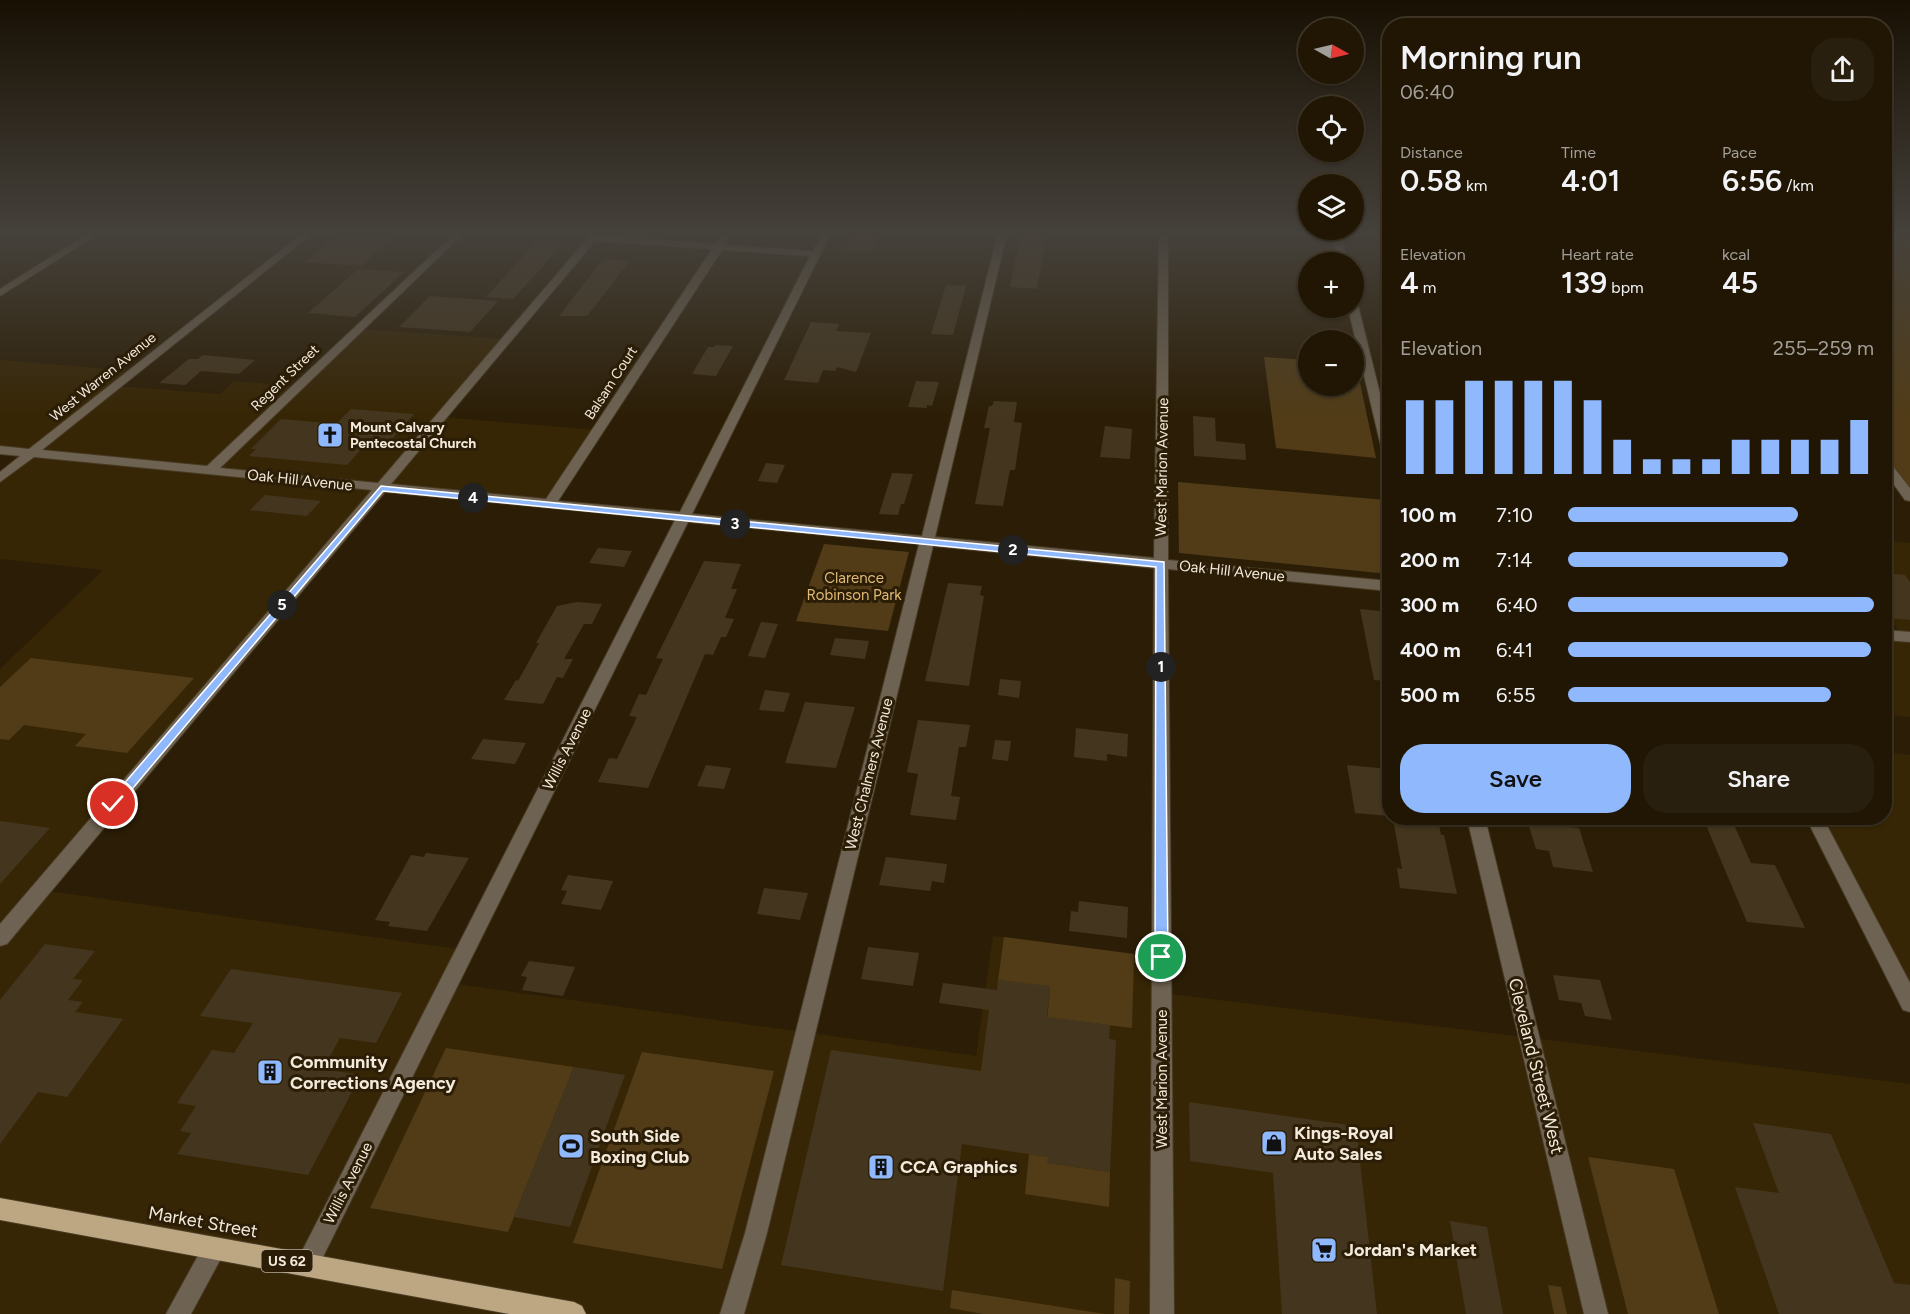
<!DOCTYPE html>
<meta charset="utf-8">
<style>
:root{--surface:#211604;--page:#291f0e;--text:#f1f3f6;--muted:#a29f9a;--line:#3e3526;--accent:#8fb8fd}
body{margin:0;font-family:Figtree,sans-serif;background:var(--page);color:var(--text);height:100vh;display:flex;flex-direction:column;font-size:22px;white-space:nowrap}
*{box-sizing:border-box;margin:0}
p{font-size:20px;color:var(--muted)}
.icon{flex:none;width:33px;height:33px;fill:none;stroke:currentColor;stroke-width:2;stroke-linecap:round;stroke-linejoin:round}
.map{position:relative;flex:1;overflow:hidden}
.side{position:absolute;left:1382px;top:18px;width:510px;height:807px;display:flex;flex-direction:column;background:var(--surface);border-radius:24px;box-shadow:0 2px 4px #0004,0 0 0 2px var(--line)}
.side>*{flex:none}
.needle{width:39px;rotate:98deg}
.tools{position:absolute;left:1298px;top:18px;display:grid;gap:12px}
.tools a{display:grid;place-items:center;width:66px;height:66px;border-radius:50%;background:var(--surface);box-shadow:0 2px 4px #0004,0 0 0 2px var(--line);font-size:30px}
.pin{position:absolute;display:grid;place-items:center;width:51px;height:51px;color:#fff;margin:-26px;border:3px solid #fff;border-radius:50%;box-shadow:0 2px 6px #0007}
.km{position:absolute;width:30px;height:30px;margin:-15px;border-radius:50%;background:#222;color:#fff;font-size:16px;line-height:30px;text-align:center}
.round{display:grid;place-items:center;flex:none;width:63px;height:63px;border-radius:24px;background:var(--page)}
.summary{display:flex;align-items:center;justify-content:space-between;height:102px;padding:0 18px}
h1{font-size:33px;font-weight:600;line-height:45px}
.stats{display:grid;grid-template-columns:repeat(3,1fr);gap:9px;height:102px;padding:6px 18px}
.stats div{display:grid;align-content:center}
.stats b{font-size:30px;font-weight:600}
.stats small{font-size:16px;font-weight:400}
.stats p{font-size:16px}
.chart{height:168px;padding:12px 18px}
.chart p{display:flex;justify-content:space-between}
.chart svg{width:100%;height:108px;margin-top:6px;stroke:var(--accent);stroke-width:6}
.button{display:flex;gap:12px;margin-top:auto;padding:12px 18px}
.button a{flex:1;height:69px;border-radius:24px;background:var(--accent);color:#111;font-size:24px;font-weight:600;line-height:69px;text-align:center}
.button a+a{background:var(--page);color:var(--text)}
ul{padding:0 18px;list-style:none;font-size:20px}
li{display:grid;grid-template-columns:96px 72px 1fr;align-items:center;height:45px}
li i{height:15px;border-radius:8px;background:var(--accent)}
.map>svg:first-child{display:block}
.built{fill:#372605}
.green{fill:#513c17}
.building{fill:#44361e}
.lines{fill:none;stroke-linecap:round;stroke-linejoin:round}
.minor-casing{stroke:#483b24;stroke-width:2}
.major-casing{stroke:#483b24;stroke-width:2}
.minor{fill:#6e6352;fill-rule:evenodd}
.major{fill:#bda682;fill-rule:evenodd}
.route{fill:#8fb8fd;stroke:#fff;stroke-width:1.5}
.labels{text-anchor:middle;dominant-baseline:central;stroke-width:6;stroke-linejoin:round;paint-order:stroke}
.far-street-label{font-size:14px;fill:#f3eadc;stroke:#2c1e06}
.far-poi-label{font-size:14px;font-weight:bold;fill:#f3eadc;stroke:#2c1e06;text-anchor:start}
.shield{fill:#2c1e06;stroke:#b7ad9c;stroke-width:1.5}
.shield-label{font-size:14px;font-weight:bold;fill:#f3eadc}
.street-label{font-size:15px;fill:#f3eadc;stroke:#2c1e06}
.park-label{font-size:15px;fill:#e1ba77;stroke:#2c1e06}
.near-poi-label{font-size:18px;font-weight:bold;fill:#f3eadc;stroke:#2c1e06;text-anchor:start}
.near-street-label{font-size:18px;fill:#f3eadc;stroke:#2c1e06}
</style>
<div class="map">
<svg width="1910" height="1314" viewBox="0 0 1910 1314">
<rect width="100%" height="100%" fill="#2c1e06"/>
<g class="built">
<polygon points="358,329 507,339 441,417 598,430 549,505 381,489 41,890 465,950 449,983 976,1056 993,936 1161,957 1162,993 1910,1084 1910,1314 0,1314 0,669 103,570 0,559 0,478 30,453 0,450 0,360 134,371 117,386 220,394 234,381 298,386"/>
<polygon points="1884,541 1910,543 1910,717 1884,714 1884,635 1902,636 1884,609"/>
<polygon points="1884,752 1910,755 1910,1003 1815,818 1884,818"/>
</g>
<g class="green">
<polygon points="1884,233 1910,233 1910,491 1884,463"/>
<polygon points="1264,357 1308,360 1308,386 1353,386 1353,364 1356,364 1376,458 1276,448"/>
<polygon points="1178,482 1386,500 1389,515 1389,574 1179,553"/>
<polygon points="824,544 909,552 888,631 796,621"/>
<polygon points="31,658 194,678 127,753 75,746 86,734 24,725 9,740 0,739 0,687"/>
<polygon points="1004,937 1134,954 1132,1028 1060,1019 1045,1048 1050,987 998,980"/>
<polygon points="446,1048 574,1067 508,1232 370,1208"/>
<polygon points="642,1052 774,1071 722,1269 573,1243"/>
<polygon points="1029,1154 1048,1157 1048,1163 1110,1172 1109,1207 1025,1194"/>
<polygon points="1588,1157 1674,1169 1719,1314 1628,1314"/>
<polygon points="1115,1278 1130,1281 1129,1314 1114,1314"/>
<polygon points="1548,1285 1561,1287 1567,1314 1554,1314"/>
<polygon points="952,1290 1105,1314 983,1314 950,1308"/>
</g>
<g class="building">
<polygon points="853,233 880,234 872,252 845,251"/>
<polygon points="1021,233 1046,235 1037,289 1010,287"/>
<polygon points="337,236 390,238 362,266 305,262"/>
<polygon points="536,242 564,243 513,299 486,297"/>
<polygon points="603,259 630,261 587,316 559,316"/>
<polygon points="358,269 404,272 355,317 308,313"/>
<polygon points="946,285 966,286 953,335 931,334"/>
<polygon points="430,296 498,301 470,332 399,327"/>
<polygon points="811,322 839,324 836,331 871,333 856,372 837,367 835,371 823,370 818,383 784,380"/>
<polygon points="715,345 733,346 716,376 692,374 708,347 714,347"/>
<polygon points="203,355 255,360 239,374 201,371 185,385 159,383 189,359 198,359"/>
<polygon points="916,381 939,382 932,406 927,405 927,408 908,407"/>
<polygon points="994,401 1017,402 1014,422 1022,423 1015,470 1010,470 1003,506 975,504 990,428 984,428 989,406 992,406"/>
<polygon points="351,409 414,414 384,448 364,446 347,465 249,456 256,449 251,449 281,419 336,424"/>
<polygon points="1193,416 1215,418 1216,441 1245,444 1246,460 1194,456"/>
<polygon points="1105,426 1132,429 1130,459 1100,457"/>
<polygon points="766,463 785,465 777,483 758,481"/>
<polygon points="892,473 913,474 904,504 901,504 898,515 879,514"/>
<polygon points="265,495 321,501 307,516 250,510"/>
<polygon points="598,548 632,551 624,567 589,563"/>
<polygon points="704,561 741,564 731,589 737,589 725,618 734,619 726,637 721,637 713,655 705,654 648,788 598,782 609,758 617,759 637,717 629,716 639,694 646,695 663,659 656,658"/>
<polygon points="1884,573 1905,575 1910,582 1910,620 1890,618 1884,609"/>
<polygon points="948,583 982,586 980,595 984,596 969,686 925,681"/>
<polygon points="577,602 602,604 592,624 584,624 564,659 573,659 563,678 557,677 543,704 504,700 516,680 518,681 539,643 536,643 557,606"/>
<polygon points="1360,609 1389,612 1389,681 1374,680"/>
<polygon points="761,622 778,624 765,658 748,656"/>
<polygon points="835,638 869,641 865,659 830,655"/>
<polygon points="1000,679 1021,681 1019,698 998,695"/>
<polygon points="765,690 790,693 784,712 759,710"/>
<polygon points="805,702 855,707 836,768 785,763"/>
<polygon points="918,720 970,725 966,747 959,747 951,796 960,797 956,820 910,815 918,774 907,772"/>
<polygon points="1076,728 1128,734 1127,757 1107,754 1107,761 1074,757"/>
<polygon points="483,739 526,743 515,764 471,759"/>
<polygon points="995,740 1011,741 1008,761 992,759"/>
<polygon points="706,765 731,768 724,789 697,786"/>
<polygon points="1347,765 1389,769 1389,816 1355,813"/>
<polygon points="1703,818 1731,818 1751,863 1775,865 1805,928 1747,922"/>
<polygon points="1393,819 1439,824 1441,835 1444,835 1457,894 1400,888 1397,868 1402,869"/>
<polygon points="0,821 50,828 0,884"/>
<polygon points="1528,823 1579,828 1593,872 1553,867 1549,851 1536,849"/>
<polygon points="426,853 469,858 427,931 388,926 390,922 375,920 411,855 424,857"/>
<polygon points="886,857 947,864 944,883 932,881 930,891 879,885"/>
<polygon points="568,875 613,881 601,910 561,904 567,891 561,890"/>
<polygon points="764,888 808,893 800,920 757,914"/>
<polygon points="1079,901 1128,907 1127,938 1069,931 1071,911 1078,912"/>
<polygon points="45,944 95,951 73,979 83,980 68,1000 83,1002 75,1012 123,1019 67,1097 38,1092 0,1144 0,1000"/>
<polygon points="868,947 919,953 913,986 861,979"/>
<polygon points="529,961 575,967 563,996 522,990 527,977 521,976"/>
<polygon points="231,969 402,993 376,1043 340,1038 323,1069 361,1075 308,1175 177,1154 191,1133 180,1131 196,1106 177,1103 212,1050 234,1053 253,1023 200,1016"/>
<polygon points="1553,975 1600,980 1612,1020 1585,1016 1581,1003 1559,1000"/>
<polygon points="998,980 1050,986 1047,1017 1110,1025 1109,1039 1116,1040 1110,1172 1047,1163 1048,1157 962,1144 943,1291 781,1265 831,1050 981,1071 989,1010 939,1003 943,983 997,990"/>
<polygon points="574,1067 625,1075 570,1227 514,1217"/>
<polygon points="1189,1102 1356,1126 1377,1314 1282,1314 1273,1173 1190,1161"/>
<polygon points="1753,1123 1831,1134 1894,1283 1910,1285 1910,1314 1779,1314 1735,1187 1779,1193"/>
<polygon points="1450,1221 1487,1227 1503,1314 1466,1314"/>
</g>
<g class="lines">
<defs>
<g id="minor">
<polygon points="89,233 100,233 0,296 0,289"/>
<path d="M303,233H313L42,450L207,466L455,233H464L220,468L378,483L592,233H601L600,236L716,244L724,233H732L725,245L813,251L823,233H831L692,514L922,536L998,233H1007L935,537L1154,558L1159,233H1168V560L1389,581V591L1168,569L1174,1314H1150L1154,568L933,546L767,1233L744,1314H720L745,1233L919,544L688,522L315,1273L307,1277L299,1273L295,1265L299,1257L675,520L385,492L7,944L0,946V924L372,490L34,457L0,482V472L20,456L0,454V446L29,449ZM595,241L712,249L546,499L391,484ZM722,250L810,256L680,512L558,501Z"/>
<polygon points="1332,233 1341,233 1347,262 1338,262"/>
<polygon points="1353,302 1358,305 1389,430 1389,459 1383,455 1348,308 1353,308"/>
<polygon points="1884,459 1888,460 1910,488 1910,501 1905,500 1884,471"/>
<polygon points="1884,630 1910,632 1910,642 1884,640"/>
<polygon points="1467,818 1485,818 1608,1314 1584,1314"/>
<polygon points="1806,818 1823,818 1910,983 1910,1012 1903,1010"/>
<polygon points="214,1237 222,1241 226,1249 191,1314 166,1314 206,1241"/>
</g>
<polygon id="major" points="0,1198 574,1302 582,1306 586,1314 509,1314 0,1220"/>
</defs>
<use href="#minor" class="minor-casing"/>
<use href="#major" class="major-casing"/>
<use href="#minor" class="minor"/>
<use href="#major" class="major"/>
</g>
<linearGradient id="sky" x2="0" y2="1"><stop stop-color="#181003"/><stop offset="0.56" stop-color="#45413b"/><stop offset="1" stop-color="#45413b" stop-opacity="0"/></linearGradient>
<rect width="1910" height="417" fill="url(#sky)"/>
<polygon class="route" points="381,486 1164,562 1168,957 1166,961 1161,963 1155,957 1156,567 383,491 117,807 109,807 109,801"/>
<defs>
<symbol id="church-square" viewBox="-11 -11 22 22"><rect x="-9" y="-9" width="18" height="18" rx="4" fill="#8fb8fd" stroke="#2c1e06"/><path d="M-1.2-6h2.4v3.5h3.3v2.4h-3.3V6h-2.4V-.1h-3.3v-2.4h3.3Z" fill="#111"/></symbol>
<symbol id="building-square" viewBox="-11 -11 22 22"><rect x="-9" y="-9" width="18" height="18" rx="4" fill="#8fb8fd" stroke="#2c1e06"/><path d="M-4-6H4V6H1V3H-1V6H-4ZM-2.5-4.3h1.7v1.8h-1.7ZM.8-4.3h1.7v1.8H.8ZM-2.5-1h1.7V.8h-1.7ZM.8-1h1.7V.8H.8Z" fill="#111"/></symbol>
<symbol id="shop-square" viewBox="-11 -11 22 22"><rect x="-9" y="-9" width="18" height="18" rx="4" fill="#8fb8fd" stroke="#2c1e06"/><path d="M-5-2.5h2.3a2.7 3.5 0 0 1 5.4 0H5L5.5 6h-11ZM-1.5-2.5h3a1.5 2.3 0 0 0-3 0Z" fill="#111"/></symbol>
<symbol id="stadium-square" viewBox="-11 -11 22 22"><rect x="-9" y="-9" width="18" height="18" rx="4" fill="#8fb8fd" stroke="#2c1e06"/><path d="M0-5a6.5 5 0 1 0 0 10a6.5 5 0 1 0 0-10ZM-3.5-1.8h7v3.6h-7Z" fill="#111"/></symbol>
<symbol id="supermarket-square" viewBox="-11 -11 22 22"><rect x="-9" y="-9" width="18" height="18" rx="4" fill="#8fb8fd" stroke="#2c1e06"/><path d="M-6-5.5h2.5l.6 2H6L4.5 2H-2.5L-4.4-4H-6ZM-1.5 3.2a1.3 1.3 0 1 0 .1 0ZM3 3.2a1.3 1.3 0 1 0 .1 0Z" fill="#111"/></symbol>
</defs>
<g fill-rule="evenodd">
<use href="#church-square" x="315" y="420" width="30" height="30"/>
<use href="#building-square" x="255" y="1057" width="30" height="30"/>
<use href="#shop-square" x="1259" y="1128" width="30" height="30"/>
<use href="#stadium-square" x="556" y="1131" width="30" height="30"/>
<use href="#building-square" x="866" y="1152" width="30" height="30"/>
<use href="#supermarket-square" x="1309" y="1235" width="30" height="30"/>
</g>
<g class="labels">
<g class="far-street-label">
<text transform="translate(103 377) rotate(-39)">West Warren Avenue</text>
<text transform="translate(285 378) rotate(-44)">Regent Street</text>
<text transform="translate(611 383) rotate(-57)">Balsam Court</text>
</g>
<g class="far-poi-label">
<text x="350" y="427">Mount Calvary<tspan x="350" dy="16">Pentecostal Church</tspan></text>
</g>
<rect class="shield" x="261.5" y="1250" width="51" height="22" rx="4.5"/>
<g class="shield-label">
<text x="287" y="1261">US 62</text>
</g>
<g class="street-label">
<text transform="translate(1162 467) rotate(-89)">West Marion Avenue</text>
<text transform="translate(300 480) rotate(6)">Oak Hill Avenue</text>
<text transform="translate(1232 571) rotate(6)">Oak Hill Avenue</text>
<text transform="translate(567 749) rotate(-63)">Willis Avenue</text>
<text transform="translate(869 774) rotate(-76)">West Chalmers Avenue</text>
<text transform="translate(1162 1079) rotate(-90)">West Marion Avenue</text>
<text transform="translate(348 1183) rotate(-63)">Willis Avenue</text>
</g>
<g class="park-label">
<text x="854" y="578">Clarence<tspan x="854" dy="17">Robinson Park</tspan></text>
</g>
<g class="near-poi-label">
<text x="290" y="1062">Community<tspan x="290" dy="21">Corrections Agency</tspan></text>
<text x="1294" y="1133">Kings-Royal<tspan x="1294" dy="21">Auto Sales</tspan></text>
<text x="590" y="1136">South Side<tspan x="590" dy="21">Boxing Club</tspan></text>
<text x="900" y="1167">CCA Graphics</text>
<text x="1344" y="1250">Jordan's Market</text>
</g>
<g class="near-street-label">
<text transform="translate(1536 1066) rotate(76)">Cleveland Street West</text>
<text transform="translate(203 1222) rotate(10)">Market Street</text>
</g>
</g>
</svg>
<div class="tools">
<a><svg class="needle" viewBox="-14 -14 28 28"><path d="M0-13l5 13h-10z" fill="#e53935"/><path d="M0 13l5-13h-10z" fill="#a29f9a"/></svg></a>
<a><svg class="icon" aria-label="locate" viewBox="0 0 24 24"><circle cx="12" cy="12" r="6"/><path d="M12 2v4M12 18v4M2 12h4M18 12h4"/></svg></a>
<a><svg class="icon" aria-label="layers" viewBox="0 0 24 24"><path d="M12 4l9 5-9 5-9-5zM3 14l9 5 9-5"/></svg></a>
<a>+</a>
<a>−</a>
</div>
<div class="pin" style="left:1161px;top:957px;background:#1e9e55"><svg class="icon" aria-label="arrive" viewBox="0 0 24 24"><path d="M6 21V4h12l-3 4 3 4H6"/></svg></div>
<div class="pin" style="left:113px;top:804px;background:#d93025"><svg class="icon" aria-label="check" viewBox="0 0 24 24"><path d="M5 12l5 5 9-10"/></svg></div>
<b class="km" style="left:1161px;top:667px">1</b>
<b class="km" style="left:1013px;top:550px">2</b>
<b class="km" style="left:735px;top:524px">3</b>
<b class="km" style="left:473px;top:498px">4</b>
<b class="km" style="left:282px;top:605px">5</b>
<section class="side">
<div class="summary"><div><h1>Morning run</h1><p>06:40</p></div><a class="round"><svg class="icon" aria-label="share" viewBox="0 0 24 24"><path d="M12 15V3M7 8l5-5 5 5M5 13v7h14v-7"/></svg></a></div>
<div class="stats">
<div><p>Distance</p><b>0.58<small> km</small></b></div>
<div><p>Time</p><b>4:01</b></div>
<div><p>Pace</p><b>6:56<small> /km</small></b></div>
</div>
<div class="stats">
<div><p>Elevation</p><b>4<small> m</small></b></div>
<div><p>Heart rate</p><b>139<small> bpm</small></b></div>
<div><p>kcal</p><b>45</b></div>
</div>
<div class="chart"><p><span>Elevation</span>255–259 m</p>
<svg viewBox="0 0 160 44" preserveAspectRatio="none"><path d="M5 44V14M15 44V14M25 44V6M35 44V6M45 44V6M55 44V6M65 44V14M75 44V30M85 44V38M95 44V38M105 44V38M115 44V30M125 44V30M135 44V30M145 44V30M155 44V22"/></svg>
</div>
<ul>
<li><b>100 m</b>7:10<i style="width:75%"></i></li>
<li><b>200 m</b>7:14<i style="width:72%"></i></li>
<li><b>300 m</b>6:40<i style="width:100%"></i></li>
<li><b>400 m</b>6:41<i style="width:99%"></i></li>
<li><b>500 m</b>6:55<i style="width:86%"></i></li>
</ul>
<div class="button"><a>Save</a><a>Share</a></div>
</section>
</div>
